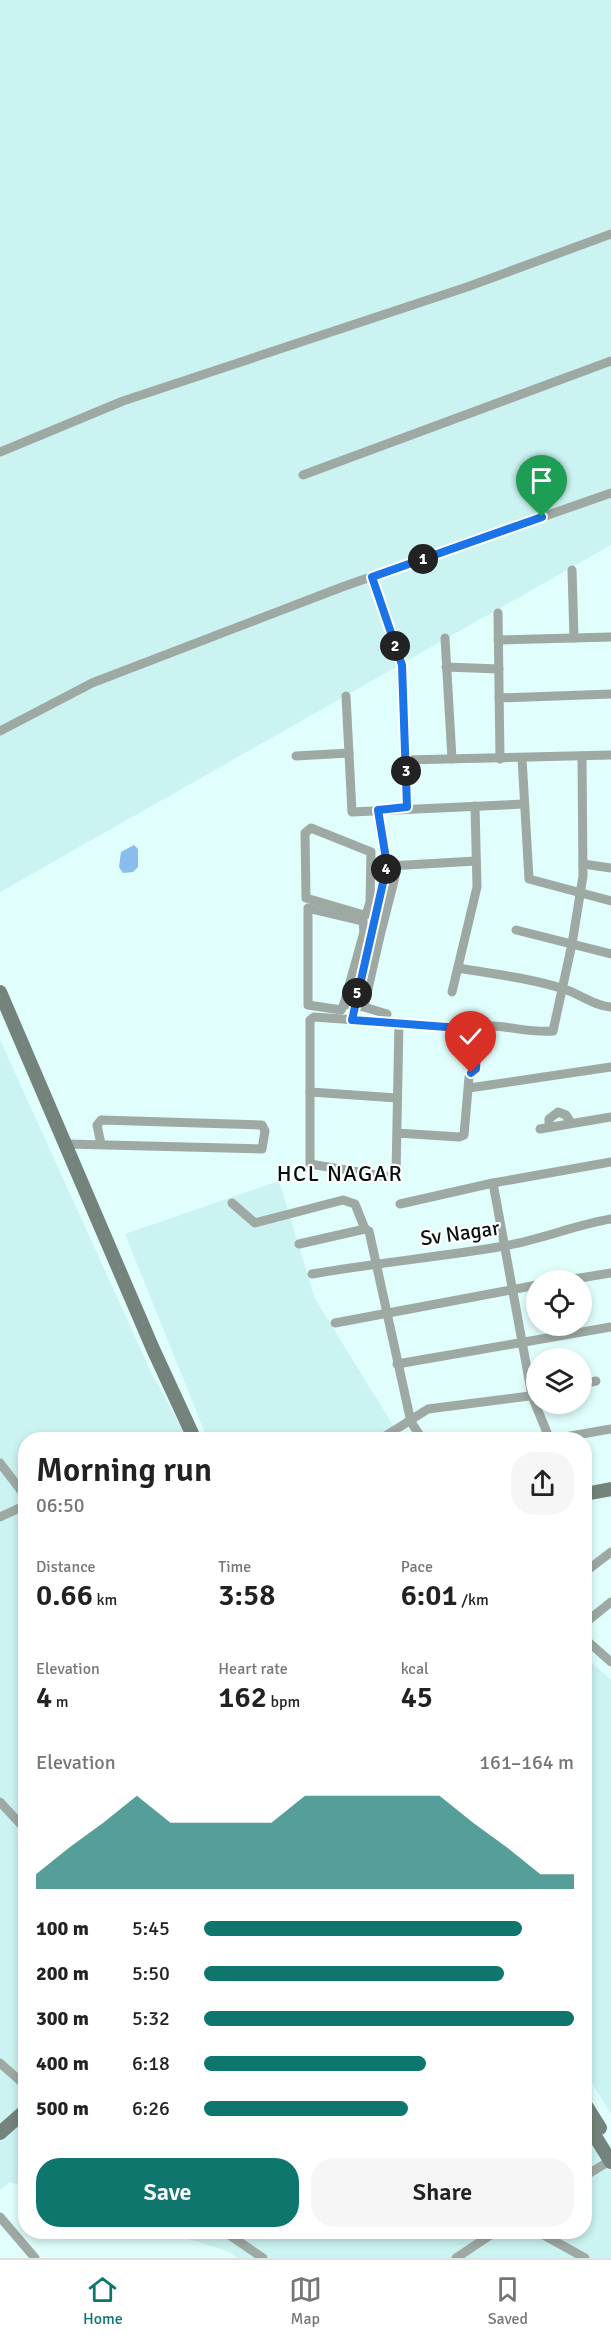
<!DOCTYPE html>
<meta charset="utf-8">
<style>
:root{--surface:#fff;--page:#f6f6f6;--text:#222;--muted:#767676;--line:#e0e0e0;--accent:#0f766e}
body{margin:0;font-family:Signika,sans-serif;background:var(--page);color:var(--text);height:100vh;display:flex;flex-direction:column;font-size:22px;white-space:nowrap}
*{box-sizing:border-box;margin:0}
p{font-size:20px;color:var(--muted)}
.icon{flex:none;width:33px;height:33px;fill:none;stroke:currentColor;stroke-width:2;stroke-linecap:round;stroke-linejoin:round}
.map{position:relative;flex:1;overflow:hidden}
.details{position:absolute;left:18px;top:1432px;width:574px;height:807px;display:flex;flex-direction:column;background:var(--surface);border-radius:24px;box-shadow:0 3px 9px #0003}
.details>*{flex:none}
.controls{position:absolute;left:526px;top:1270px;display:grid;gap:12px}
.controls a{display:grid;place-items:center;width:66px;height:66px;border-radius:50%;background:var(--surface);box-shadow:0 3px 9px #0003;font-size:30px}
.pin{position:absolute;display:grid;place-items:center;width:51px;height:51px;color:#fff;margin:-62px -26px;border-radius:50% 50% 50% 0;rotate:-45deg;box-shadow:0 0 6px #0007}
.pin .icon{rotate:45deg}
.km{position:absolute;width:30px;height:30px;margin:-15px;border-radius:50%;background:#222;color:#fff;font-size:16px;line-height:30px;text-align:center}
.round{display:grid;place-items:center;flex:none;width:63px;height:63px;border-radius:24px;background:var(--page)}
.overview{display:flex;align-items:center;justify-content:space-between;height:102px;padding:0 18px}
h1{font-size:33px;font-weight:600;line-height:45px}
.figures{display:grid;grid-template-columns:repeat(3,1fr);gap:9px;height:102px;padding:6px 18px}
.figures div{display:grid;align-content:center}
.figures b{font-size:30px;font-weight:600}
.figures small{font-size:16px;font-weight:400}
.figures p{font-size:16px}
.chart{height:168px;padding:12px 18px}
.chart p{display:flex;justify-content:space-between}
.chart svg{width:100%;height:108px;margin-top:6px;fill:var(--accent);opacity:.7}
.button{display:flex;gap:12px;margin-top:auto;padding:12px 18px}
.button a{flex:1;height:69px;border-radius:24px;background:var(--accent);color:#fff;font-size:24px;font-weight:600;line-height:69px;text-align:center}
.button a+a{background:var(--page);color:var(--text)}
ul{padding:0 18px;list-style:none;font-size:20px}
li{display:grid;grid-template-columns:96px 72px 1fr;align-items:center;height:45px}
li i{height:15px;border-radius:8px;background:var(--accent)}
.dock{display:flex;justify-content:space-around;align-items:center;height:84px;border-top:2px solid var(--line);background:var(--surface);font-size:16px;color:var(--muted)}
.dock a{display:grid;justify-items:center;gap:3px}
.dock .on{color:var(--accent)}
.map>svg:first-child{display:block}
.built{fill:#cbf3f1}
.water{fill:#8abdee}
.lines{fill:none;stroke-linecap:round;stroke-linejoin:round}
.street{stroke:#9ea9a4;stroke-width:9}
.secondary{stroke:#74847c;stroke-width:14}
.route-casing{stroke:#fff;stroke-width:12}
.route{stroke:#1a73e8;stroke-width:8}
.labels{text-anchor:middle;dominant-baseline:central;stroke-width:4.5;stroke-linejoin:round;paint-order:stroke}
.street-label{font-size:21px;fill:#05100f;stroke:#fff}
.neighbourhood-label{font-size:22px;letter-spacing:1.5px;fill:#05100f;stroke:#fff}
</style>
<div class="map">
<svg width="611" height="2258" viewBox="0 0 611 2258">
<rect width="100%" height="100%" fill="#dffefc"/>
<g class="built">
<polygon points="0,0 611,0 611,545 0,892"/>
<polygon points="0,1040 150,1370 188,1440 26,1440 26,2187 10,2182 0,2190"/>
<polygon points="279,1181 315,1299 402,1440 208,1440 125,1234"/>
<polygon points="585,1657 611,1680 611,2114 585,2071"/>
<polygon points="585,2123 611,2166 611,2258 238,2258 227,2251 166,2232 585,2232"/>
</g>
<polygon class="water" points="134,845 138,849 138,867 133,872 123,873 119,867 121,852"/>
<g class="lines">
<g class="street">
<polyline points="0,452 123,401 467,287 611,234"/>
<polyline points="303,475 611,361"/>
<polyline points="572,570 574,638"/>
<polyline points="371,577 402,665 407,807"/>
<polyline points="498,613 500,759"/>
<polyline points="445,638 452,759"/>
<polyline points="498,640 611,637"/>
<polyline points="446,667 499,669"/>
<polyline points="346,696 352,812 524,804"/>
<polyline points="499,698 611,694"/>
<polyline points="0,731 92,683 342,587 611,493"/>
<polyline points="296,756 349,753"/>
<polyline points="522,758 529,879 611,901"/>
<polyline points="405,760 611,755"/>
<polyline points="378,810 385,863 389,866 476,861"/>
<polyline points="583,864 611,868"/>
<polyline points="370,902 366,915 364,915 306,898 305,833 311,828 371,852 370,902 377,905"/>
<polyline points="516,930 611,954"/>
<polyline points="379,940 395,877"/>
<path d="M458,968C493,974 530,978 564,989C580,994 594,1006 611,1007"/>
<polyline points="452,992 477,887 475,806"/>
<polyline points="344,1004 341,1010 308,1005 308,908 363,921 364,932"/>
<polyline points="364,1007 344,1004 364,932 379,940 364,1007 387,1014"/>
<polyline points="354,1009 387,865"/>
<path d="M493,1026C513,1027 532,1033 553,1031L572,944L583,876L582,756"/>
<polyline points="469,1088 611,1067"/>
<polyline points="310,1092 397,1098"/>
<polyline points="549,1127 549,1119 558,1112 566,1115 571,1123"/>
<polyline points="540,1129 611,1117"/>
<polyline points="397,1133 459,1137 464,1135 469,1077 476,1069 476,1032 469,1028 314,1017 310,1020 310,1164 388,1177 396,1174 399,1022"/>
<polyline points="67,1144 262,1149 265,1131 262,1125 101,1120 97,1125 101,1144"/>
<polyline points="493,1183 532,1396 550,1440"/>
<polyline points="232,1203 255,1223 343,1200 355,1204 365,1229"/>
<polyline points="400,1204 493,1183 611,1162"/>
<polyline points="299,1244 365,1229 369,1231 411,1422 423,1440"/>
<path d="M312,1274C375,1263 440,1257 504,1246C540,1240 575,1225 611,1219"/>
<polyline points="561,1281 611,1273"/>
<polyline points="335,1323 537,1285"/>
<polyline points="397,1364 611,1327"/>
<polyline points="582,1384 596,1381"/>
<polyline points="387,1435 428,1409 537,1395"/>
<polyline points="376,1440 387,1435 391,1440"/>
<polyline points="547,1440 611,1429"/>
<polyline points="0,1463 26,1497"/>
<polyline points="0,1517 26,1505"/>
<polyline points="585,1572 611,1552"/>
<polyline points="585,1623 611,1602"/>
<polyline points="585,1639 611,1662"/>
<polyline points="0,1802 26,1830"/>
<polyline points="0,2063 26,2086"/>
<polyline points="585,2176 611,2160"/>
<polyline points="0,2217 35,2258"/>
<polyline points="225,2232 263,2258"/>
<polyline points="538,2232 585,2258"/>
<polyline points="456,2258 495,2232"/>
</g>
<g class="secondary">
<polyline points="0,992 153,1349 195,1440"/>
<polyline points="585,1494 611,1489"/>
<polyline points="585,2104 600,2128"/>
<polyline points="585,2120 611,2162"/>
<polyline points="0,2133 26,2110"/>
</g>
</g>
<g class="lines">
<defs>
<polyline id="route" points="471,1073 476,1069 478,1034 474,1029 352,1020 387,865 378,810 407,807 402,665 372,577 542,517"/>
</defs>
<use href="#route" class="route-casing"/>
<use href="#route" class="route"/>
</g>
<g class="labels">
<g class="street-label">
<text transform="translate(460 1233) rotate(-8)">Sv Nagar</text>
</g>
<g class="neighbourhood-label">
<text x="340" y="1173">HCL NAGAR</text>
</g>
</g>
</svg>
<div class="controls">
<a><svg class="icon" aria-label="locate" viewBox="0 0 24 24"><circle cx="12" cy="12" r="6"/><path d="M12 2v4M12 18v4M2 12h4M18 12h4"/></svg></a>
<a><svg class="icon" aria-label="layers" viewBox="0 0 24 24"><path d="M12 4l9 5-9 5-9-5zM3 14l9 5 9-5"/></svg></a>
</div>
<div class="pin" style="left:542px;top:517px;background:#1e9e55"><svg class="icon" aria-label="arrive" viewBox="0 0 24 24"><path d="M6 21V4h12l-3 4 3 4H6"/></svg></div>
<div class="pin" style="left:471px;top:1073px;background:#d93025"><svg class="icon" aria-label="check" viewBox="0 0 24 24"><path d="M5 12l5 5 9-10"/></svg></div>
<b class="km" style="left:423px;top:559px">1</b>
<b class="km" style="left:395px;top:646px">2</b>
<b class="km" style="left:406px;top:771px">3</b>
<b class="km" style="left:386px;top:869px">4</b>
<b class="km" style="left:357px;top:993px">5</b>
<section class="details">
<div class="overview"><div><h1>Morning run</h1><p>06:50</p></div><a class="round"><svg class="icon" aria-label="share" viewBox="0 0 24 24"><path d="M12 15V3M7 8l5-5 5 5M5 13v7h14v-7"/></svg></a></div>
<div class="figures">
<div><p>Distance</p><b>0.66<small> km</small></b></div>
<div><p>Time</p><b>3:58</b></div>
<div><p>Pace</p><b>6:01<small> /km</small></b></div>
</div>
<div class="figures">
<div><p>Elevation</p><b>4<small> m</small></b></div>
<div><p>Heart rate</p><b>162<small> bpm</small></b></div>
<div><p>kcal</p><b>45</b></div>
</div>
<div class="chart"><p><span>Elevation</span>161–164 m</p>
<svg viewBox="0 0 160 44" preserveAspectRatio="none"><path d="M0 44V38L10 27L20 17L30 6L40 17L50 17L60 17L70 17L80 6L90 6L100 6L110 6L120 6L130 17L140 27L150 38L160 38V44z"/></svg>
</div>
<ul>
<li><b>100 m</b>5:45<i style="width:86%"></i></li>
<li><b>200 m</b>5:50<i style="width:81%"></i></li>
<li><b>300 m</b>5:32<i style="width:100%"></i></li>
<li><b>400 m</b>6:18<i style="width:60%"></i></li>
<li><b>500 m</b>6:26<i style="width:55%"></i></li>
</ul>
<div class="button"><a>Save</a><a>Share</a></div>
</section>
</div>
<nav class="dock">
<a class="on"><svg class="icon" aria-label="home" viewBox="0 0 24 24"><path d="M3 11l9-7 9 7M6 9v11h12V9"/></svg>Home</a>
<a><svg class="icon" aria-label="map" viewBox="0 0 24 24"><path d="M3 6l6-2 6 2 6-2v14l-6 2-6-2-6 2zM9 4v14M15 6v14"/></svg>Map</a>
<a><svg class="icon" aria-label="saved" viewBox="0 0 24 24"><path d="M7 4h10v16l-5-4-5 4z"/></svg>Saved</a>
</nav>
